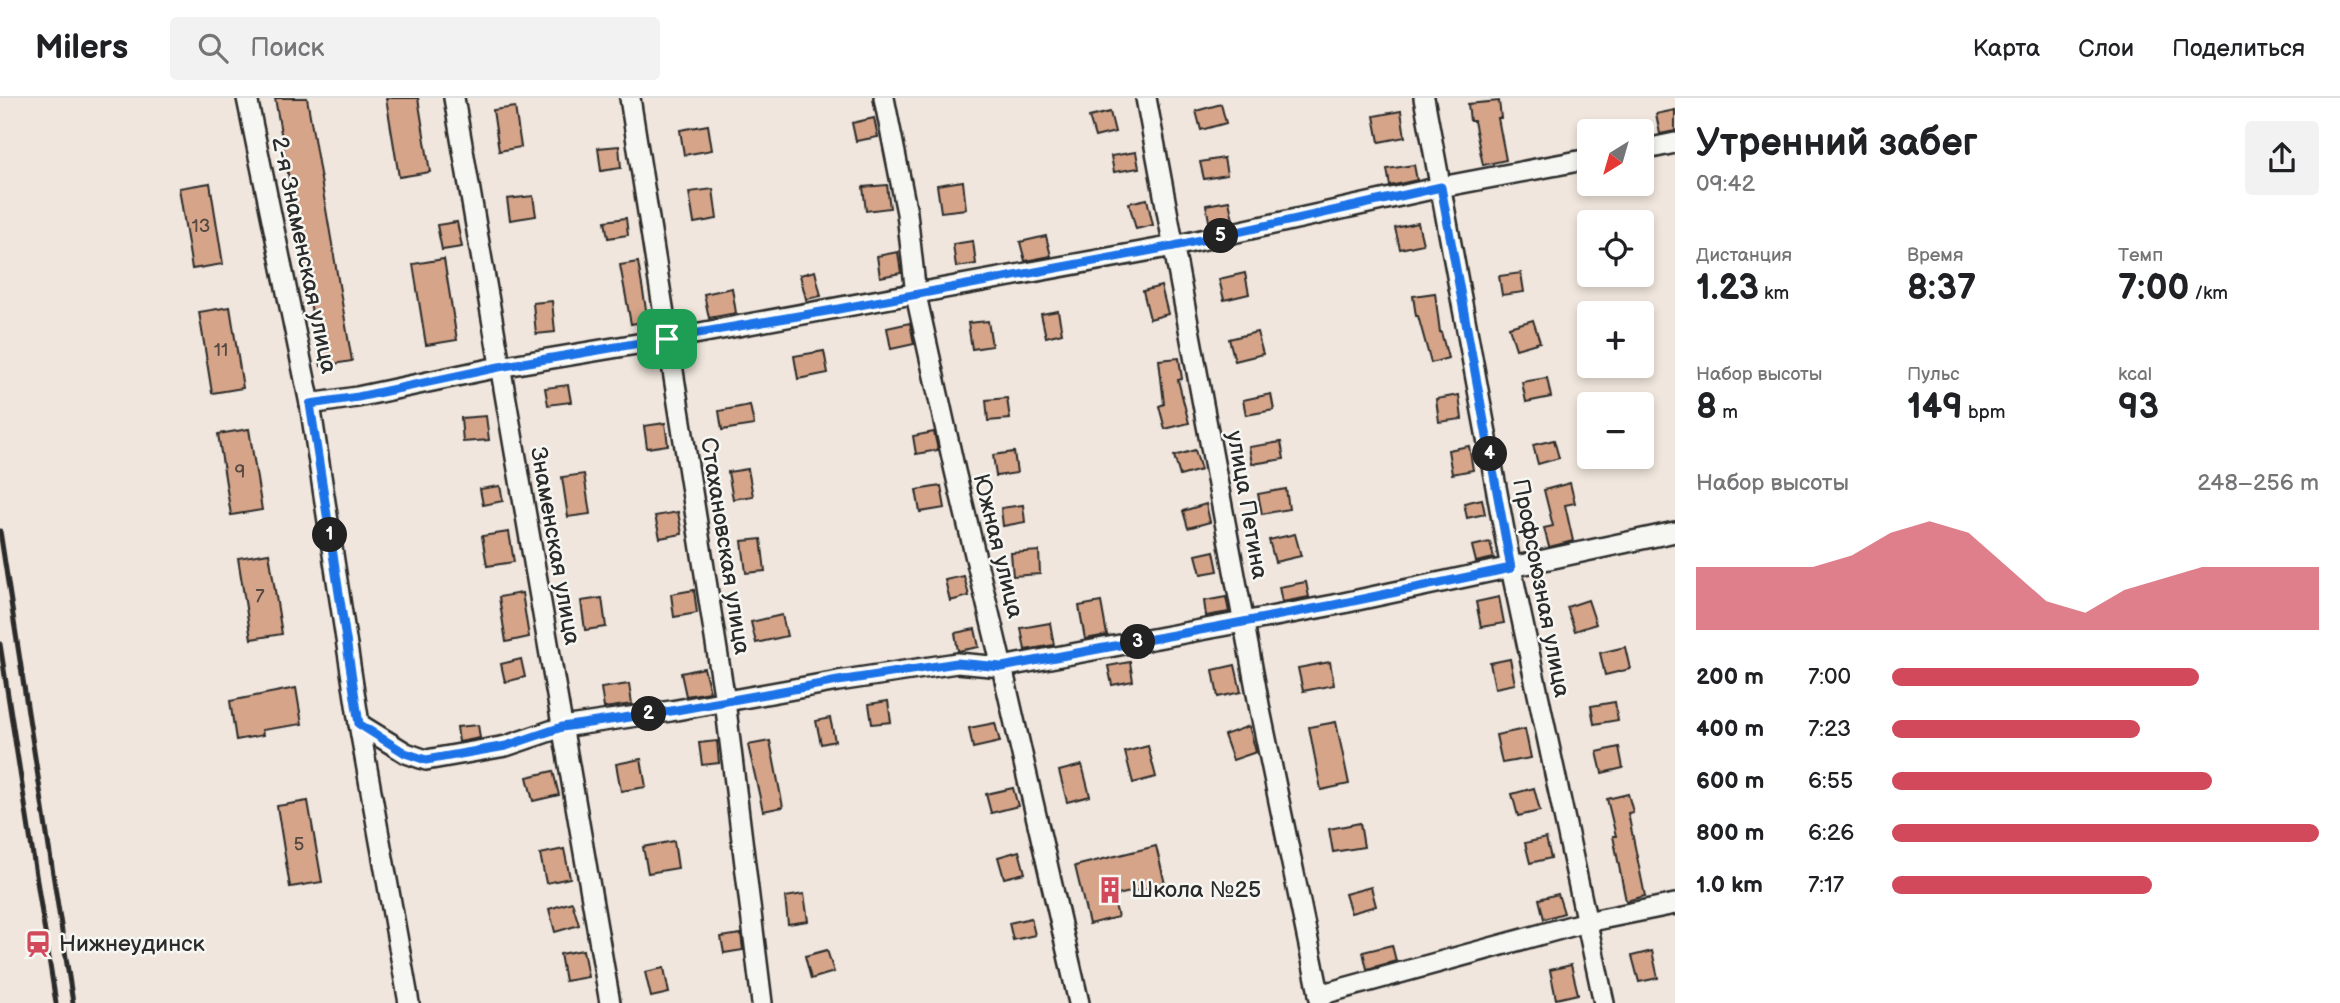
<!DOCTYPE html>
<html lang="ru">
<meta charset="utf-8">
<style>
:root{--surface:#fff;--page:#f2f2f2;--text:#202124;--muted:#757577;--line:#e0e0e0;--accent:#d1495b}
body{margin:0;font-family:"Balsamiq Sans",sans-serif;background:var(--page);color:var(--text);height:100vh;display:flex;flex-direction:column;font-size:26px;white-space:nowrap}
*{box-sizing:border-box;margin:0}
p{font-size:23px;color:var(--muted)}
.icon{flex:none;width:38px;height:38px;fill:none;stroke:currentColor;stroke-width:2;stroke-linecap:round;stroke-linejoin:round}
.map{position:relative;flex:1;overflow:hidden}
.panel{display:flex;flex-direction:column;background:var(--surface);width:665px}
.panel>*{flex:none}
.needle{width:46px;rotate:217deg}
.controls{position:absolute;left:1577px;top:21px;display:grid;gap:14px}
.controls a{display:grid;place-items:center;width:77px;height:77px;border-radius:7px;background:var(--surface);box-shadow:0 4px 10px #0003;font-size:35px}
.pin{position:absolute;display:grid;place-items:center;width:60px;height:60px;color:#fff;margin:-30px;border-radius:14px;box-shadow:0 4px 10px #0006}
.km{position:absolute;width:35px;height:35px;margin:-18px;border-radius:50%;background:#222;color:#fff;font-size:19px;line-height:35px;text-align:center}
.round{display:grid;place-items:center;flex:none;width:74px;height:74px;border-radius:7px;background:var(--page)}
.summary{display:flex;align-items:center;justify-content:space-between;height:119px;padding:0 21px}
h1{font-size:38px;font-weight:800;line-height:52px}
.metrics{display:grid;grid-template-columns:repeat(3,1fr);gap:10px;height:119px;padding:7px 21px}
.metrics div{display:grid;align-content:center}
.metrics b{font-size:35px;font-weight:800}
.metrics small{font-size:19px;font-weight:400}
.metrics p{font-size:19px}
.chart{height:196px;padding:14px 21px}
.chart p{display:flex;justify-content:space-between}
.chart svg{width:100%;height:126px;margin-top:7px;fill:var(--accent);opacity:.7}
ul{padding:0 21px;list-style:none;font-size:23px}
li{display:grid;grid-template-columns:112px 84px 1fr;align-items:center;height:52px}
li i{height:18px;border-radius:9px;background:var(--accent)}
header{display:flex;align-items:center;gap:42px;box-sizing:border-box;height:98px;padding:0 35px;background:var(--surface);border-bottom:2px solid var(--line)}
header strong{font-size:33px}
nav{display:flex;gap:38px;margin-inline-start:auto;font-size:24px}
.search{width:490px;height:63px;background:var(--page);display:flex;align-items:center;gap:18px;box-sizing:border-box;padding:0 24px;border-radius:7px;color:var(--muted);font-size:26px}
main{display:flex;flex:1;min-height:0}
.map>svg:first-child{display:block}
.building{fill:#d6a589;stroke:#2b2b2b;stroke-width:2}
.lines{fill:none;stroke-linecap:round;stroke-linejoin:round}
.minor-casing{stroke:#2b2b2b;stroke-width:24}
.minor{stroke:#f6f6f2;stroke-width:19}
.rail{stroke:#2b2b2b;stroke-width:5}
.route-casing{stroke:#fff;stroke-width:14}
.route{stroke:#1a73e8;stroke-width:9}
.labels{text-anchor:middle;dominant-baseline:central;stroke-width:5;stroke-linejoin:round;paint-order:stroke}
.number-label{font-size:19px;fill:#564a42}
.street-label{font-size:23px;fill:#2b2b2b;stroke:#f6f6f2}
.poi-label{font-size:23px;fill:#2b2b2b;stroke:#f6f6f2;text-anchor:start}
</style>
<header>
<strong>Milers</strong>
<div class="search"><svg class="icon" aria-label="search" viewBox="0 0 24 24"><circle cx="10" cy="10" r="6"/><path d="M15 15l6 6"/></svg>Поиск</div>
<nav><a>Карта</a><a>Слои</a><a>Поделиться</a></nav>
</header>
<main>
<div class="map">
<svg width="1675" height="905" viewBox="0 0 1675 905">
<rect width="100%" height="100%" fill="#f0e6dd"/>
<filter id="ink" filterUnits="userSpaceOnUse"><feTurbulence type="fractalNoise" baseFrequency=".0143" numOctaves="2"/><feDisplacementMap in="SourceGraphic" scale="14" xChannelSelector="R" yChannelSelector="G"/><feConvolveMatrix kernelMatrix="1 2 1 2 8 2 1 2 1" color-interpolation-filters="sRGB"/></filter>
<g filter="url(#ink)">
<g class="building">
<polygon points="275,0 307,0 352,263 321,268"/>
<polygon points="386,0 418,0 430,74 399,79"/>
<polygon points="1499,3 1501,20 1498,20 1506,62 1483,67 1474,23 1470,23 1468,6"/>
<polygon points="1221,6 1226,25 1201,32 1196,13"/>
<polygon points="515,9 521,49 499,53 493,12"/>
<polygon points="1675,12 1675,33 1660,36 1656,16"/>
<polygon points="1401,13 1405,39 1379,44 1374,18"/>
<polygon points="1110,14 1115,34 1095,39 1089,19"/>
<polygon points="874,20 878,39 856,43 852,25"/>
<polygon points="708,27 712,52 684,57 680,32"/>
<polygon points="619,48 621,70 601,73 598,50"/>
<polygon points="1136,54 1139,70 1114,74 1111,58"/>
<polygon points="1224,60 1227,77 1204,81 1200,64"/>
<polygon points="1414,67 1417,82 1390,88 1387,71"/>
<polygon points="963,83 966,111 941,114 937,87"/>
<polygon points="210,85 223,166 192,171 179,90"/>
<polygon points="887,87 890,110 866,113 863,89"/>
<polygon points="713,91 717,121 694,125 689,94"/>
<polygon points="533,98 536,118 510,122 507,101"/>
<polygon points="1147,101 1153,127 1136,131 1129,105"/>
<polygon points="1229,103 1233,122 1210,128 1206,107"/>
<polygon points="626,120 628,137 608,140 605,123"/>
<polygon points="457,124 462,149 442,152 437,127"/>
<polygon points="1418,125 1423,146 1400,151 1395,130"/>
<polygon points="1046,138 1051,158 1025,163 1020,144"/>
<polygon points="973,143 976,166 956,169 953,146"/>
<polygon points="898,154 901,175 880,179 877,158"/>
<polygon points="444,161 457,242 426,247 413,166"/>
<polygon points="638,164 648,223 631,226 620,167"/>
<polygon points="815,173 821,198 806,201 800,177"/>
<polygon points="1245,175 1249,196 1224,202 1219,181"/>
<polygon points="1521,175 1524,194 1502,197 1499,178"/>
<polygon points="1161,188 1168,216 1150,221 1143,193"/>
<polygon points="732,190 736,215 709,220 704,196"/>
<polygon points="1435,195 1440,234 1441,234 1448,260 1431,265 1418,218 1416,218 1413,198"/>
<polygon points="552,203 555,234 536,236 533,205"/>
<polygon points="230,209 243,290 212,295 199,214"/>
<polygon points="1058,213 1062,235 1046,239 1041,216"/>
<polygon points="1533,222 1540,244 1516,251 1509,229"/>
<polygon points="988,223 992,248 972,251 968,225"/>
<polygon points="910,225 914,246 891,251 887,230"/>
<polygon points="1257,234 1263,256 1235,263 1229,241"/>
<polygon points="824,253 828,275 798,281 794,258"/>
<polygon points="1179,260 1182,281 1178,282 1189,325 1165,331 1159,308 1164,306 1159,262"/>
<polygon points="1547,280 1551,299 1526,304 1522,284"/>
<polygon points="568,287 571,304 548,307 545,290"/>
<polygon points="1271,296 1274,312 1246,317 1243,302"/>
<polygon points="1459,297 1462,321 1439,324 1436,301"/>
<polygon points="1007,300 1010,321 988,323 986,302"/>
<polygon points="750,307 754,327 722,332 719,313"/>
<polygon points="486,318 489,342 463,344 461,320"/>
<polygon points="665,325 668,347 647,350 644,328"/>
<polygon points="249,331 262,412 231,417 218,336"/>
<polygon points="934,334 938,352 916,356 913,338"/>
<polygon points="1554,342 1559,360 1538,366 1533,347"/>
<polygon points="1281,344 1284,361 1252,366 1249,349"/>
<polygon points="1469,348 1473,372 1452,376 1448,352"/>
<polygon points="1195,352 1201,372 1180,378 1174,358"/>
<polygon points="1014,354 1017,375 996,378 993,357"/>
<polygon points="748,371 753,398 733,401 728,374"/>
<polygon points="584,376 590,416 568,419 562,379"/>
<polygon points="1570,385 1575,405 1565,407 1573,443 1549,449 1544,430 1553,428 1544,392"/>
<polygon points="500,388 503,403 483,407 480,391"/>
<polygon points="941,388 945,410 920,414 916,392"/>
<polygon points="1286,391 1289,411 1262,416 1258,396"/>
<polygon points="1482,401 1485,416 1467,420 1464,405"/>
<polygon points="1206,406 1210,424 1188,430 1183,413"/>
<polygon points="1023,407 1025,424 1003,428 1001,410"/>
<polygon points="678,414 682,436 660,440 655,418"/>
<polygon points="509,434 514,464 487,468 482,438"/>
<polygon points="1295,436 1301,458 1275,464 1269,442"/>
<polygon points="761,441 765,473 746,475 742,443"/>
<polygon points="1490,444 1494,460 1476,464 1472,448"/>
<polygon points="1039,453 1040,476 1013,478 1011,455"/>
<polygon points="1214,453 1218,473 1201,476 1196,457"/>
<polygon points="269,455 282,536 251,541 238,460"/>
<polygon points="964,478 969,498 950,503 945,482"/>
<polygon points="1306,484 1309,499 1282,504 1279,489"/>
<polygon points="694,492 697,515 674,519 671,496"/>
<polygon points="522,495 529,539 506,544 499,499"/>
<polygon points="1226,499 1229,514 1206,518 1204,503"/>
<polygon points="1499,499 1504,525 1481,529 1476,504"/>
<polygon points="602,500 606,529 585,532 581,503"/>
<polygon points="1588,502 1596,526 1575,533 1567,509"/>
<polygon points="1101,504 1107,537 1085,541 1079,508"/>
<polygon points="782,517 787,538 756,545 751,524"/>
<polygon points="1050,525 1054,547 1025,552 1021,530"/>
<polygon points="975,531 979,549 958,553 955,535"/>
<polygon points="1625,549 1630,571 1605,577 1600,555"/>
<polygon points="521,561 525,579 505,584 501,566"/>
<polygon points="1510,561 1515,586 1495,590 1490,565"/>
<polygon points="1130,564 1133,583 1112,587 1108,568"/>
<polygon points="1330,564 1334,587 1303,593 1298,570"/>
<polygon points="1235,567 1241,594 1218,599 1213,572"/>
<polygon points="704,570 710,594 686,598 681,575"/>
<polygon points="629,586 632,606 604,610 601,590"/>
<polygon points="296,590 302,626 262,632 263,637 236,642 230,603"/>
<polygon points="888,603 891,624 872,626 869,606"/>
<polygon points="1615,604 1618,622 1594,626 1591,608"/>
<polygon points="830,620 835,643 821,646 816,623"/>
<polygon points="1336,624 1349,686 1321,692 1309,629"/>
<polygon points="995,625 1000,644 973,650 969,630"/>
<polygon points="478,627 480,640 459,644 457,629"/>
<polygon points="1249,628 1256,654 1233,662 1224,637"/>
<polygon points="1525,631 1531,660 1502,665 1496,637"/>
<polygon points="717,643 719,665 702,667 699,645"/>
<polygon points="770,643 783,709 763,713 748,647"/>
<polygon points="1148,648 1156,679 1133,685 1125,654"/>
<polygon points="1619,649 1623,670 1602,675 1597,654"/>
<polygon points="641,661 646,689 621,693 616,666"/>
<polygon points="1082,667 1090,698 1067,704 1059,673"/>
<polygon points="553,673 559,697 533,703 527,679"/>
<polygon points="1013,690 1018,708 991,715 986,696"/>
<polygon points="1534,690 1540,713 1518,718 1512,696"/>
<polygon points="1628,696 1633,714 1628,715 1645,798 1626,803 1613,738 1616,738 1607,701"/>
<polygon points="308,703 322,784 290,789 277,708"/>
<polygon points="1360,725 1364,749 1333,754 1329,731"/>
<polygon points="1546,740 1551,760 1530,765 1525,745"/>
<polygon points="674,743 678,770 648,775 643,749"/>
<polygon points="1156,748 1165,786 1113,798 1118,819 1089,826 1075,768"/>
<polygon points="564,751 570,780 546,785 540,756"/>
<polygon points="1019,753 1025,775 1004,780 998,759"/>
<polygon points="1371,789 1376,808 1351,815 1345,796"/>
<polygon points="804,796 808,823 788,826 785,799"/>
<polygon points="1558,796 1564,815 1544,821 1539,801"/>
<polygon points="572,804 579,827 555,834 549,811"/>
<polygon points="1031,820 1035,837 1013,842 1009,825"/>
<polygon points="741,836 743,852 724,855 721,839"/>
<polygon points="1392,847 1396,863 1367,871 1363,854"/>
<polygon points="583,852 588,879 565,883 560,856"/>
<polygon points="827,852 834,874 811,881 805,858"/>
<polygon points="1652,853 1658,880 1639,884 1632,858"/>
<polygon points="1571,867 1578,896 1556,901 1550,872"/>
<polygon points="664,870 669,895 651,899 645,874"/>
</g>
<g class="lines">
<defs>
<g id="minor">
<polyline points="247,0 310,306 359,626 409,905"/>
<polyline points="454,0 610,905"/>
<polyline points="630,0 725,603 762,905"/>
<polyline points="884,0 907,115 916,197 955,373 1002,569 1079,905"/>
<polyline points="1146,0 1260,612 1321,905"/>
<polyline points="1424,0 1511,470 1604,905"/>
<polyline points="1642,52 1675,45"/>
<polyline points="310,306 357,299 499,269 667,241 1174,148 1441,89 1589,61"/>
<polyline points="359,626 406,655 426,662 506,648 562,629 671,613 838,583 957,565 1002,569 1334,507 1675,434"/>
<polyline points="1319,897 1586,824 1675,806"/>
</g>
</defs>
<use href="#minor" class="minor-casing"/>
<use href="#minor" class="minor"/>
<g class="rail">
<polyline points="0,433 73,905"/>
<polyline points="0,546 56,905"/>
</g>
</g>
</g>
<g class="lines" filter="url(#ink)">
<defs>
<polygon id="route" points="1441,89 1511,470 1334,507 1002,569 957,565 838,583 671,613 562,629 506,648 426,662 405,655 359,626 310,306 358,299 499,269 833,212 1174,148"/>
</defs>
<use href="#route" class="route-casing"/>
<use href="#route" class="route"/>
</g>
<defs>
<symbol id="building-bare" viewBox="-9 -9 18 18"><path d="M-4-6H4V6H1V3H-1V6H-4ZM-2.5-4.3h1.7v1.8h-1.7ZM.8-4.3h1.7v1.8H.8ZM-2.5-1h1.7V.8h-1.7ZM.8-1h1.7V.8H.8Z" fill="#d1495b" stroke="#f6f6f2" stroke-width="2.5" paint-order="stroke"/></symbol>
<symbol id="station-bare" viewBox="-9 -9 18 18"><path d="M-3-6H3Q5-6 5-4V2Q5 4 3 4L4.5 6H3L1.5 4h-3L-3 6H-4.5L-3 4Q-5 4-5 2V-4Q-5-6-3-6ZM-3.5-4v3h7v-3ZM-3.5 1v1.5H-2V1ZM2 1v1.5H3.5V1Z" fill="#d1495b" stroke="#f6f6f2" stroke-width="2.5" paint-order="stroke"/></symbol>
</defs>
<g fill-rule="evenodd">
<use href="#building-bare" x="1091" y="773" width="38" height="38"/>
<use href="#station-bare" x="19" y="827" width="38" height="38"/>
</g>
<g class="labels">
<g class="number-label">
<text x="201" y="128">13</text>
<text x="221" y="252">11</text>
<text x="240" y="374">9</text>
<text x="260" y="498">7</text>
<text x="299" y="746">5</text>
</g>
<g class="street-label">
<text transform="translate(304 157) rotate(78)">2-я Знаменская улица</text>
<text transform="translate(1247 407) rotate(80)">улица Петина</text>
<text transform="translate(555 448) rotate(80)">Знаменская улица</text>
<text transform="translate(725 448) rotate(81)">Стахановская улица</text>
<text transform="translate(998 448) rotate(76)">Южная улица</text>
<text transform="translate(1541 490) rotate(79)">Профсоюзная улица</text>
</g>
<g class="poi-label">
<text x="1131" y="792">Школа №25</text>
<text x="59" y="846">Нижнеудинск</text>
</g>
</g>
</svg>
<div class="controls">
<a><svg class="needle" viewBox="-14 -14 28 28"><path d="M0-13l5 13h-10z" fill="#e53935"/><path d="M0 13l5-13h-10z" fill="#757577"/></svg></a>
<a><svg class="icon" aria-label="locate" viewBox="0 0 24 24"><circle cx="12" cy="12" r="6"/><path d="M12 2v4M12 18v4M2 12h4M18 12h4"/></svg></a>
<a>+</a>
<a>−</a>
</div>
<div class="pin" style="left:667px;top:241px;background:#1e9e55"><svg class="icon" aria-label="arrive" viewBox="0 0 24 24"><path d="M6 21V4h12l-3 4 3 4H6"/></svg></div>
<b class="km" style="left:330px;top:437px">1</b>
<b class="km" style="left:649px;top:616px">2</b>
<b class="km" style="left:1138px;top:544px">3</b>
<b class="km" style="left:1490px;top:356px">4</b>
<b class="km" style="left:1221px;top:138px">5</b>
</div>
<section class="panel">
<div class="summary"><div><h1>Утренний забег</h1><p>09:42</p></div><a class="round"><svg class="icon" aria-label="share" viewBox="0 0 24 24"><path d="M12 15V3M7 8l5-5 5 5M5 13v7h14v-7"/></svg></a></div>
<div class="metrics">
<div><p>Дистанция</p><b>1.23<small> km</small></b></div>
<div><p>Время</p><b>8:37</b></div>
<div><p>Темп</p><b>7:00<small> /km</small></b></div>
</div>
<div class="metrics">
<div><p>Набор высоты</p><b>8<small> m</small></b></div>
<div><p>Пульс</p><b>149<small> bpm</small></b></div>
<div><p>kcal</p><b>93</b></div>
</div>
<div class="chart"><p><span>Набор высоты</span>248–256 m</p>
<svg viewBox="0 0 160 44" preserveAspectRatio="none"><path d="M0 44V22L10 22L20 22L30 22L40 18L50 10L60 6L70 10L80 22L90 34L100 38L110 30L120 26L130 22L140 22L150 22L160 22V44z"/></svg>
</div>
<ul>
<li><b>200 m</b>7:00<i style="width:72%"></i></li>
<li><b>400 m</b>7:23<i style="width:58%"></i></li>
<li><b>600 m</b>6:55<i style="width:75%"></i></li>
<li><b>800 m</b>6:26<i style="width:100%"></i></li>
<li><b>1.0 km</b>7:17<i style="width:61%"></i></li>
</ul>
</section>
</main>
